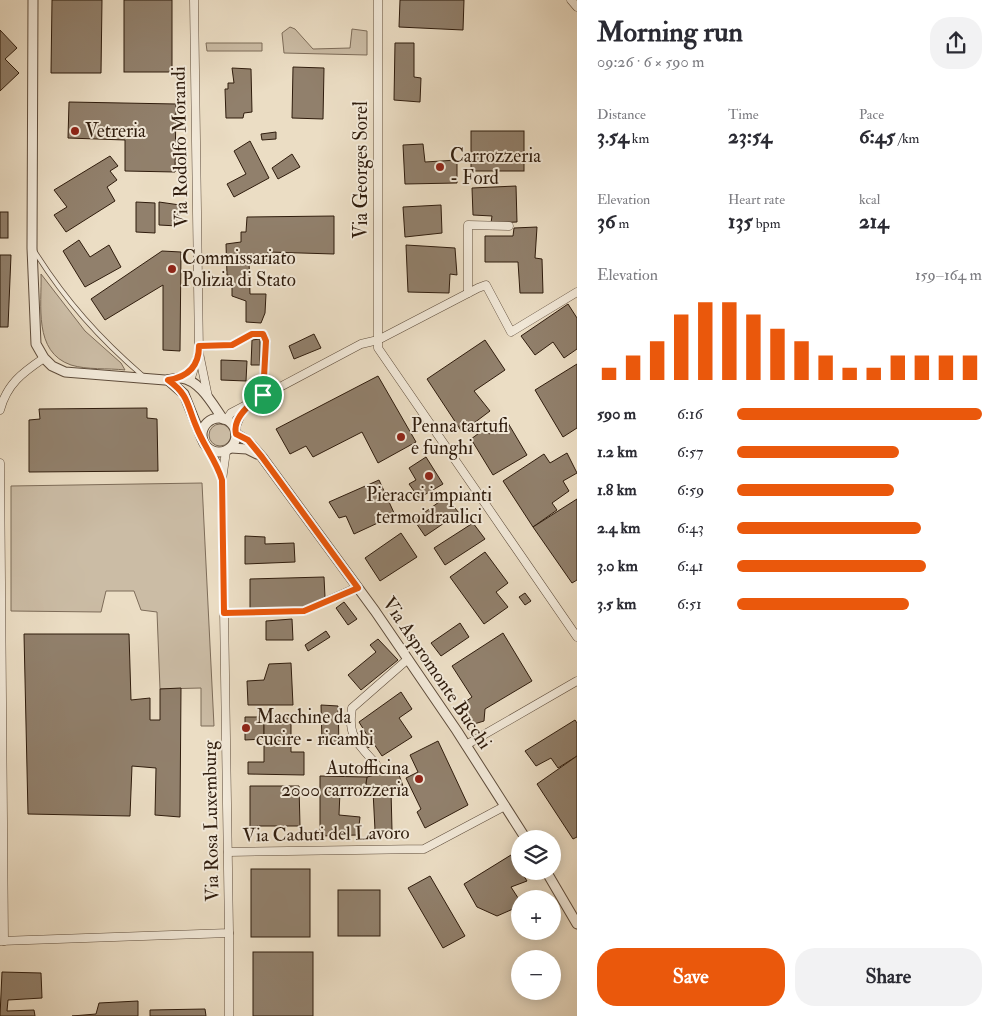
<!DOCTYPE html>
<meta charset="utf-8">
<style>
:root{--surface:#fff;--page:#f2f2f3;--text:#2b2b33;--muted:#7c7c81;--accent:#ea580c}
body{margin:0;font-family:"IM FELL Double Pica",serif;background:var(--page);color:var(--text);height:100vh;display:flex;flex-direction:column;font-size:19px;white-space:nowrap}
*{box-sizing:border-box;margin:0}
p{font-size:16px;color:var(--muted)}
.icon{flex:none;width:28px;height:28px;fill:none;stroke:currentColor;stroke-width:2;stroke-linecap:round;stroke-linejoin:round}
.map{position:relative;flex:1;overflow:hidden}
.details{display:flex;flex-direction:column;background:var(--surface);width:425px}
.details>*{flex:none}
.tools{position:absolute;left:511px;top:830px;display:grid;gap:10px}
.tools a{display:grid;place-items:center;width:50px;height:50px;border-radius:50%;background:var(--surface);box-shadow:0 2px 12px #0003;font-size:25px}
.pin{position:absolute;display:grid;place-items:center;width:42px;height:42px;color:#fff;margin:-21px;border:2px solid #fff;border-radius:50%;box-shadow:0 1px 5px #0007}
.round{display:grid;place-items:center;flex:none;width:52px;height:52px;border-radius:20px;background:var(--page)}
.summary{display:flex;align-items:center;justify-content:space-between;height:85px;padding:0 20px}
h1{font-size:28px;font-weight:800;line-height:38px}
.metrics{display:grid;grid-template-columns:repeat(3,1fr);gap:8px;height:85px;padding:5px 20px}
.metrics div{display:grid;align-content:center}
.metrics b{font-size:21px;font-weight:800}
.metrics small{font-size:14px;font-weight:400}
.metrics p{font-size:14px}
.chart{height:140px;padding:10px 20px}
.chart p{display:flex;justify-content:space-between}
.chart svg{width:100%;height:90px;margin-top:5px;stroke:var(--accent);stroke-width:6}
.cta{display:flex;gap:10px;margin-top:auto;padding:10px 20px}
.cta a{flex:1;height:58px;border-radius:20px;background:var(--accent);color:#fff;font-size:20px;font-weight:800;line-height:58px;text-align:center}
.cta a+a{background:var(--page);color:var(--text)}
ul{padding:0 20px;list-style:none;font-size:16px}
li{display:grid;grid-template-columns:80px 60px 1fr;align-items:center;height:38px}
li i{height:12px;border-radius:6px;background:var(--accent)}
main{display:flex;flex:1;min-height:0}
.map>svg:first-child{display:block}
.green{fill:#cbbca5;stroke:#7d6c59}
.building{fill:#91806c;stroke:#2f1c0d}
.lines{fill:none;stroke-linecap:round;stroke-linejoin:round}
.service-casing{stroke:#5e4c3b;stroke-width:5.5}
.minor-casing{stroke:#5e4c3b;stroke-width:9}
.tertiary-casing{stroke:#5e4c3b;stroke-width:11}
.service{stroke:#f2e9d9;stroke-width:4}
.minor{stroke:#f2e9d9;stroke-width:8}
.tertiary{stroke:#f2e9d9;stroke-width:9}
.route-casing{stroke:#fff;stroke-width:10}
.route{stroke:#ea580c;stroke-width:6}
.poi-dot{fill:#8f2418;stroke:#f2e9d9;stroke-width:2}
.labels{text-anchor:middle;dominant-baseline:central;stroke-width:4;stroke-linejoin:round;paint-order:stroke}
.poi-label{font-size:19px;fill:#2f1c0d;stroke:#f2e9d9;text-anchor:start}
.street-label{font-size:19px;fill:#2f1c0d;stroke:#f2e9d9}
</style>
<main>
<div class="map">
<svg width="577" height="1016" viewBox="0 0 577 1016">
<rect width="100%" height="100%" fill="#ebddc4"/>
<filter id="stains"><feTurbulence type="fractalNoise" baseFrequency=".004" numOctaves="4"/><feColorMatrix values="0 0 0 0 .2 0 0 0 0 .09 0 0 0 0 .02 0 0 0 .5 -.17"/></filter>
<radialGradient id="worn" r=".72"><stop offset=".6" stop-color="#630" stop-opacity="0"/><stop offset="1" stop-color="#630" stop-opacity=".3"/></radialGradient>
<g class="green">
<polygon points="290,27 295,29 313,49 350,48 352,29 367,31 367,55 284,53 282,33"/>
<polygon points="206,43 262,43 262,51 207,51"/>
<path d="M41,274L85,331L121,363L125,370C108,368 87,370 71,365C33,352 42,305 41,274Z"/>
<circle cx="220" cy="435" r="11"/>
<polygon points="202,483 214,726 201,726 201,688 160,689 157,612 141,610 134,591 106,591 101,612 11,611 11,486"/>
</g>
<g class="building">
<polygon points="52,0 102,0 101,73 51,73"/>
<rect x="124" y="0" width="48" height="72"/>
<polygon points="400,0 464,0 463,30 399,27"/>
<polygon points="0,30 17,48 5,59 19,73 0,91"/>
<polygon points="395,43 414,43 414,77 421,78 420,102 394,100"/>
<polygon points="293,67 324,68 323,119 292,118"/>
<polygon points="232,68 251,69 252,112 244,113 243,118 226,118 225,89 228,89 228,83 234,83"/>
<polygon points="69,102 176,104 175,172 125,171 125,140 68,138"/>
<rect x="471" y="131" width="53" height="40"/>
<polygon points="276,132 276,139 262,140 261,134"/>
<polygon points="250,141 269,178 234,197 227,184 246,174 234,151"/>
<polygon points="423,144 425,162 457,160 457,183 405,184 403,145"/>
<polygon points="292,154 300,167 278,179 272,168"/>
<polygon points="110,156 118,166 110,171 117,180 107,187 115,201 66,232 54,215 67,207 54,190"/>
<polygon points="516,186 517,222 491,223 492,216 473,215 472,188"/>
<polygon points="136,202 155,203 155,233 136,232"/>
<polygon points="159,202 180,205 178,226 159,225"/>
<polygon points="441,205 442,233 405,237 403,207"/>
<rect x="0" y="212" width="8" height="26"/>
<polygon points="334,216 334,254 268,252 269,262 249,261 250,294 266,294 265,313 261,323 246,322 246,301 232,296 232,276 227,275 226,244 241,242 241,232 246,232 247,217"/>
<polygon points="537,227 535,258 542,259 543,293 520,293 518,262 485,262 485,236 513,236 514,228"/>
<polygon points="79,240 90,257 109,245 121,267 85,287 63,251"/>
<polygon points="406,245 455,248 457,275 450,274 449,293 408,292"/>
<polygon points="162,251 181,252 180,351 163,350 163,285 105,320 91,299"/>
<polygon points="0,255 11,255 8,327 0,327"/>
<polygon points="568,304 577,318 577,349 564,358 553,342 535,355 521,336"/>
<polygon points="314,334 321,348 294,359 289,346"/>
<polygon points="260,339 260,365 251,365 252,340"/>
<polygon points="485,340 505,370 474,391 490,411 462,432 427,379"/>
<polygon points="221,360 247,361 246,381 221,380"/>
<polygon points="577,364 577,428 563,437 535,390"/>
<polygon points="378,376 416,442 378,463 362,432 313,457 306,446 290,454 276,429"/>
<polygon points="147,408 147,418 157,419 158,471 29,472 29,420 40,419 39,409"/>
<polygon points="508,423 527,455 493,475 471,439 486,428 489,434"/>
<polygon points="567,453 577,473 563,481 569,491 552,503 557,510 533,527 503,481 544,454 550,463"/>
<polygon points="426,457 443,484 419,498 409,484 416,480 409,468"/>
<polygon points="379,480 395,515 354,534 346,516 339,518 329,502"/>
<polygon points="446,497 459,513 425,536 414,520"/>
<polygon points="577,499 577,580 572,583 533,527"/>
<polygon points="473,523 485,539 445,565 434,548"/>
<polygon points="401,533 417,557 380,581 365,558"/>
<polygon points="245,536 265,537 265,544 294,543 295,562 245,564"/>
<polygon points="485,552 508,583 496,592 508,607 484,624 450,577"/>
<polygon points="324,577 325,597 304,608 250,610 250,579"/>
<polygon points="525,593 531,601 525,605 519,597"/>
<polygon points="344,602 357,619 348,625 336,608"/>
<polygon points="292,619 293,640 266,640 266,621"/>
<polygon points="460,623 469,637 441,656 431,643"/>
<polygon points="326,631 330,637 308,651 305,645"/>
<polygon points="503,633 532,681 485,709 484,721 474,724 465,710 465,702 472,697 452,666"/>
<polygon points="24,634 129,634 131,700 150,698 150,720 160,720 160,689 181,688 180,817 155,815 156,768 132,766 130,816 28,814"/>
<polygon points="378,639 398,660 361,690 348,675 376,652 370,645"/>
<polygon points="291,663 293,705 248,705 247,681 264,680 269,664"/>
<polygon points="401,692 412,709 399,718 412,737 382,756 374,744 366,749 360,739 367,735 359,722"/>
<polygon points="321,705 338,706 339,744 322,743"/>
<polygon points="245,717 264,717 264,739 245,740"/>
<polygon points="264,717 291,718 291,752 304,752 304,775 248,774 248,762 264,762"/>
<polygon points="575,720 577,723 577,756 558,768 551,758 536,766 525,751"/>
<polygon points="438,741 468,805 425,828 417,812 421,809 406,778 418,772 410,755"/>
<polygon points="577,756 577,837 573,839 537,784"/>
<polygon points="397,769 404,789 391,790 392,830 375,830 373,791 365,789 367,777"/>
<polygon points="320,776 367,777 365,789 340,791 339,815 360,817 358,835 320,836"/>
<polygon points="250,786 299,786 300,826 250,826"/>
<polygon points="511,855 527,881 511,887 520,901 520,906 497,916 477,907 464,884"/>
<rect x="251" y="869" width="59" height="68"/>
<polygon points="430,876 465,936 443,948 408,888"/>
<rect x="338" y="890" width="42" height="46"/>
<rect x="253" y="952" width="60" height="64"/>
<polygon points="2,972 41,973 42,998 8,1000 7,1011 34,1010 35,1016 0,1016"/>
<polygon points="138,1001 138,1016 72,1016 96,1014 99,1003"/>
<polygon points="205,1009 206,1016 150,1016 150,1010"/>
</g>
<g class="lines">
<defs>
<path id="service" d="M35,252C66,301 99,338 143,376"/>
<g id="minor">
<polyline points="194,0 199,353 208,397"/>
<polyline points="378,0 378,348 577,637"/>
<polyline points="571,0 577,7"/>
<polyline points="468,293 468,225 509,226"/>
<polyline points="199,346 232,345 252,334 263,335 266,341 263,395"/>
<polyline points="190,381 198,355"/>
<path d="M0,410C7,384 22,373 44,358"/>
<polyline points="226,420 231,413 361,344 378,340 478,288 486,285 511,332 577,292"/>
<polyline points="235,429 241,414 248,406"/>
<polyline points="206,446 216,462 222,478"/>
<polyline points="0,463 4,941"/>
<polyline points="224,613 304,611 358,587"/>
<polyline points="466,745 577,681"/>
<path d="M376,764C358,744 347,736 352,708L408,659"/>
<polyline points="228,852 424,849 505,806"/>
<polyline points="229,933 229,1016"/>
<polyline points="0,941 229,933 222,480 226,451"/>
</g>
<g id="tertiary">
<path d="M33,0L32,248L36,344L44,358L52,366L65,372L165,380C170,380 176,378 181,378C200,380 213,405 223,419"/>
<polyline points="168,380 184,394 202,439"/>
<circle cx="219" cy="435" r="17"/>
<polyline points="236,434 248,441 262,457 375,611 457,731 526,839"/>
<polyline points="231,448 247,449 257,454"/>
<polyline points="546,871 577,924"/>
</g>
</defs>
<use href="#service" class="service-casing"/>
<use href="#minor" class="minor-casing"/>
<use href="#tertiary" class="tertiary-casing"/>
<use href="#service" class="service"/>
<use href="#minor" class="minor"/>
<use href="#tertiary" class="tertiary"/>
</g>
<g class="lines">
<defs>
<path id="route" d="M252,334H263L266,341L263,395C251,403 232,417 236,434L248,440L262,457L358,588L304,611L224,613L222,480C216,460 203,445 196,426C187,405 189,395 168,380C188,377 199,366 199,346L232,345Z"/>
</defs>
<use href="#route" class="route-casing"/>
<use href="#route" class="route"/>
</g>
<g class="poi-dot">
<circle cx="75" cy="131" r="5"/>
<circle cx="440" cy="167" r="5"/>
<circle cx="172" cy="269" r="5"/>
<circle cx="401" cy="437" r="5"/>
<circle cx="429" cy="476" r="5"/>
<circle cx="246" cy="728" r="5"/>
<circle cx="419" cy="779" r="5"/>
</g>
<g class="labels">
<g class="poi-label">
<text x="85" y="131">Vetreria</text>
<text x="450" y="156">Carrozzeria<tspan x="450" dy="22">- Ford</tspan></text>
<text x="182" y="258">Commissariato<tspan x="182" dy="22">Polizia di Stato</tspan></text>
<text x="411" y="426">Penna tartufi<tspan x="411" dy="22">e funghi</tspan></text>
<text x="429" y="495" text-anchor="middle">Pieracci impianti<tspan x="429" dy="22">termoidraulici</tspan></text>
<text x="256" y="717">Macchine da<tspan x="256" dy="22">cucire - ricambi</tspan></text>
<text x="409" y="768" text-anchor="end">Autofficina<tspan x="409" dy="22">2000 carrozzeria</tspan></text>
</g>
<g class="street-label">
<text transform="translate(180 147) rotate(-91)">Via Rodolfo Morandi</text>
<text transform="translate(361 170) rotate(-90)">Via Georges Sorel</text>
<text transform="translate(437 673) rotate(56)">Via Aspromonte Bucchi</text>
<text transform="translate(211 821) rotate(-91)">Via Rosa Luxemburg</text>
<text transform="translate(326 834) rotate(-1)">Via Caduti del Lavoro</text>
</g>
</g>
<rect width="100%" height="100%" filter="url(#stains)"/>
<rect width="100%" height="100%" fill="url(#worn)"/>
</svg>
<div class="tools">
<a><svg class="icon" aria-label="layers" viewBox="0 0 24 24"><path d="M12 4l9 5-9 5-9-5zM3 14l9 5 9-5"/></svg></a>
<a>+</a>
<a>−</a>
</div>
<div class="pin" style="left:263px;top:395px;background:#1e9e55"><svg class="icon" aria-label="arrive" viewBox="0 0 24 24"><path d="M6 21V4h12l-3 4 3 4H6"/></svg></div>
</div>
<section class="details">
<div class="summary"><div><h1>Morning run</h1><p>09:26 · 6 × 590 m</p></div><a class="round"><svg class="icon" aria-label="share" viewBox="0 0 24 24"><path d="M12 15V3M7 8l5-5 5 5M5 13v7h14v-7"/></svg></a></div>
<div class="metrics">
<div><p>Distance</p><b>3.54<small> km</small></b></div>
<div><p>Time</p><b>23:54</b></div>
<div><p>Pace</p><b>6:45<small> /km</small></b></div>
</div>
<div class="metrics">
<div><p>Elevation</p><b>36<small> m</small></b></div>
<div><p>Heart rate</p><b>135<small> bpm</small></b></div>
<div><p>kcal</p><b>214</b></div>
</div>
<div class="chart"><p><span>Elevation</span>159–164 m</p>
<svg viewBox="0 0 160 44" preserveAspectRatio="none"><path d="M5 44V38M15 44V32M25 44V25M35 44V12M45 44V6M55 44V6M65 44V12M75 44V19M85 44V25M95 44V32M105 44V38M115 44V38M125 44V32M135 44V32M145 44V32M155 44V32"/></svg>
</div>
<ul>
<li><b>590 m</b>6:16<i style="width:100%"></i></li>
<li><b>1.2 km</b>6:57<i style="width:66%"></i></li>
<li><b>1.8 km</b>6:59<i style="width:64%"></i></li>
<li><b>2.4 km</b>6:43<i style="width:75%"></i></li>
<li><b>3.0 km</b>6:41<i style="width:77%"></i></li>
<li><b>3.5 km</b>6:51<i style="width:70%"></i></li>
</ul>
<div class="cta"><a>Save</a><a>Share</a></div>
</section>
</main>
